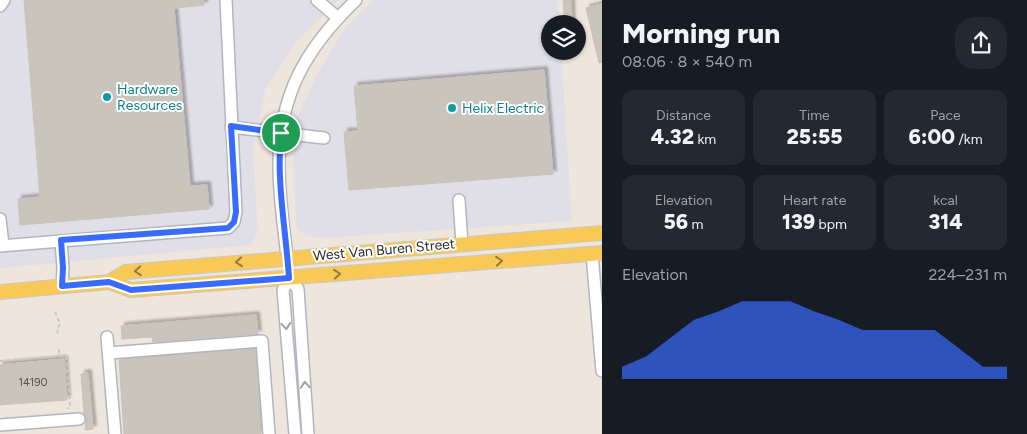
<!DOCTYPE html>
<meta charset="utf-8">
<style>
:root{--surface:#171b24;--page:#242831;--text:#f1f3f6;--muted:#9ea1a6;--accent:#396bff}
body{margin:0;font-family:Figtree,sans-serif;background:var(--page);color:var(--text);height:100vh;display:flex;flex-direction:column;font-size:19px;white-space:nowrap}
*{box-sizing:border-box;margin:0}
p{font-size:16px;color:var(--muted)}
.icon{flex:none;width:28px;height:28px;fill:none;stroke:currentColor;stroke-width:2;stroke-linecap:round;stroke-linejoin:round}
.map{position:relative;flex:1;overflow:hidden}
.drawer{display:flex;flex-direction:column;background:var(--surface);width:425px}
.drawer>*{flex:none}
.controls{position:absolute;left:541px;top:15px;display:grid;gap:10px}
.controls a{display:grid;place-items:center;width:45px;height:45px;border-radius:50%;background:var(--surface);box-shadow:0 1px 4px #0004;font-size:25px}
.pin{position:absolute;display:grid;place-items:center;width:42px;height:42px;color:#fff;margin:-21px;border:2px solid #fff;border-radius:50%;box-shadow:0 1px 5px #0007}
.round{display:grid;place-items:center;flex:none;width:52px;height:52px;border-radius:20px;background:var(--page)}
.overview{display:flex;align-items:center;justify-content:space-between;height:85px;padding:0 20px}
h1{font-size:28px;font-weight:800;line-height:38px}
.stats{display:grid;grid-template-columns:repeat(3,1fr);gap:8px;height:85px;padding:5px 20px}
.stats div{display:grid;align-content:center;border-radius:12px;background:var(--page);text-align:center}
.stats b{font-size:21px;font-weight:800}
.stats small{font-size:14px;font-weight:400}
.stats p{font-size:14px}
.chart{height:140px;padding:10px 20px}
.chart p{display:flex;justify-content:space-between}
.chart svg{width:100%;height:90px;margin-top:5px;fill:var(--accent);opacity:.7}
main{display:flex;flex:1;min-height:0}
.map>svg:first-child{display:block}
.industrial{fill:#e0dee6}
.building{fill:#c9c4bc;stroke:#cac2b7;filter:url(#shadow)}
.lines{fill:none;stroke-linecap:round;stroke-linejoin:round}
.minor-casing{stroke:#b1b5c0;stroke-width:14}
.major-casing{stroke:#c8c8c8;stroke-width:16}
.path{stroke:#c8c8c8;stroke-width:2;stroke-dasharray:4 2.5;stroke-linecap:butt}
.minor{stroke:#fff;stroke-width:11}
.major{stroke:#f9c958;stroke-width:14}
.oneway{stroke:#927a42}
.oneway2{stroke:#a0a0a0}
.route-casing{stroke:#fff;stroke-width:10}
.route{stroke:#396bff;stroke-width:6}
.culture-dot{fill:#0f9aa8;stroke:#fff;stroke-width:2}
.labels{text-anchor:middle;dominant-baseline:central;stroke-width:4;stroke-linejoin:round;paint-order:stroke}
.number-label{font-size:11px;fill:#535250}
.culture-label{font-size:14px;fill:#0d838f;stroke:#fff;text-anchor:start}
.street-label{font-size:14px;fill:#2c2c2c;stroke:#fff}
</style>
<main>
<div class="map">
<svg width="602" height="434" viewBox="0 0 602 434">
<defs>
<filter id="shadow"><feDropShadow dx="3.5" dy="-3.5" stdDeviation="1" flood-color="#0004"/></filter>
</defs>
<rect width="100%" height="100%" fill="#eee6dd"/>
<g class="industrial">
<polygon points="0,0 339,0 297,40 265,90 253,150 258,232 251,245 0,268"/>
<polygon points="373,0 558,0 560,24 550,24 550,51 561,51 572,221 323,238 305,235 297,229 293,167 296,119 321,67 347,26"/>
</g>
<g class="building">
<polygon points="24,0 204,0 204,5 174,8 190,186 207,185 209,209 20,225 18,199 40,197"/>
<polygon points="563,0 571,0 572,24 565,24"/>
<polygon points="602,4 602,62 599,63 586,8"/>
<polygon points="544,70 553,174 349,190 344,132 358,131 354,86"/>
<polygon points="256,315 258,334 153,342 152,337 122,339 121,326"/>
<polygon points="255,349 261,434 124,434 119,360"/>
<polygon points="64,359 67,400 0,405 0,365"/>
<polygon points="88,373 93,429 85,430 86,419 84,414 81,374"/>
</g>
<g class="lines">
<defs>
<g id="minor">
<polyline points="317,0 338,18"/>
<polyline points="0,6 4,0"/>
<polyline points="231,127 324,138"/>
<polyline points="459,200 462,244"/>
<polyline points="0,219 3,245"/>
<polyline points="61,241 228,228 234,222 236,212 226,0"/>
<polyline points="0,246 61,241 63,268 62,287"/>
<polyline points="592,254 602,371"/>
<path d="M287,258C284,228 279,197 279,167C278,96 306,48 356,0"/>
<polyline points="107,337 115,434"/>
<polyline points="109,353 262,341 269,434"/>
<polyline points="0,425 79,419"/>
<polyline points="295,434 283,290 289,278 298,289 308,434"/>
</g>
<g id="major">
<polyline points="109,282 131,290 602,253"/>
<polyline points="0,292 109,282 126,272 602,233"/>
</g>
</defs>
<use href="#minor" class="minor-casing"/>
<use href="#major" class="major-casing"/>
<g class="path">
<polyline points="55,312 60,324 57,329 58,334"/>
<polyline points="59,349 59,354 61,356 66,356 70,405 68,409"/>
<polyline points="0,361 61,356"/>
</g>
<use href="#minor" class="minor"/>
<use href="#major" class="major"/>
</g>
<defs><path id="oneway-chevron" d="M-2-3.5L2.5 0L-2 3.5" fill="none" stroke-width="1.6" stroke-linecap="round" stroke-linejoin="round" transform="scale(1.25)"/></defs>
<g class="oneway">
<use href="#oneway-chevron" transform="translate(499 261) rotate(-5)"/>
<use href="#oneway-chevron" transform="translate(239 262) rotate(175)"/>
<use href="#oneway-chevron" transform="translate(138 271) rotate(176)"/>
<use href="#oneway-chevron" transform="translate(337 274) rotate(-5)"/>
</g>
<g class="oneway2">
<use href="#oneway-chevron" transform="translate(286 326) rotate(85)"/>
<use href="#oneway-chevron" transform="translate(305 385) rotate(-94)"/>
</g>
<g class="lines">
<defs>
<path id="route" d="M231,126L281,133C276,182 286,230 289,278L131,290L109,282L62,286L63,268L61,240L228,228L234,222L236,212Z"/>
</defs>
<use href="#route" class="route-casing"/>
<use href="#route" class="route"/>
</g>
<g class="culture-dot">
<circle cx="107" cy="97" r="5"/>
<circle cx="452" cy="108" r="5"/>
</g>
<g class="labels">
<g class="number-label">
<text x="33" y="382">14190</text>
</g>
<g class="culture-label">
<text x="117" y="89">Hardware<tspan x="117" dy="16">Resources</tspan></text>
<text x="462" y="108">Helix Electric</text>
</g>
<g class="street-label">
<text transform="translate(384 250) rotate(-5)">West Van Buren Street</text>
</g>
</g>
</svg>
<div class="controls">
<a><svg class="icon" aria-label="layers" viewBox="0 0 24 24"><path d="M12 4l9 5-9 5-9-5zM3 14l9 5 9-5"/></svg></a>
</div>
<div class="pin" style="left:281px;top:133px;background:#1e9e55"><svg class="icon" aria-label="arrive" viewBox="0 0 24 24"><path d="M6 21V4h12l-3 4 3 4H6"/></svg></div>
</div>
<section class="drawer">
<div class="overview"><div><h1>Morning run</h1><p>08:06 · 8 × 540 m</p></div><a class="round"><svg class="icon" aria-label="share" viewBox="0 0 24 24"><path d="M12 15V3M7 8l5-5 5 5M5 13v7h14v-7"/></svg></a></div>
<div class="stats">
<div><p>Distance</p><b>4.32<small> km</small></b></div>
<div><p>Time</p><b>25:55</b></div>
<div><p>Pace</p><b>6:00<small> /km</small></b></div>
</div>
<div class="stats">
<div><p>Elevation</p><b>56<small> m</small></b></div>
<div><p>Heart rate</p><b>139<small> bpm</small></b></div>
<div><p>kcal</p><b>314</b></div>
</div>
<div class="chart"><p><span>Elevation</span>224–231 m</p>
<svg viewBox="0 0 160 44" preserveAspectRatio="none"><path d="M0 44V38L10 33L20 24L30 15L40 11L50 6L60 6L70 6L80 11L90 15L100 20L110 20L120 20L130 20L140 29L150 38L160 38V44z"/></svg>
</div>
</section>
</main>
